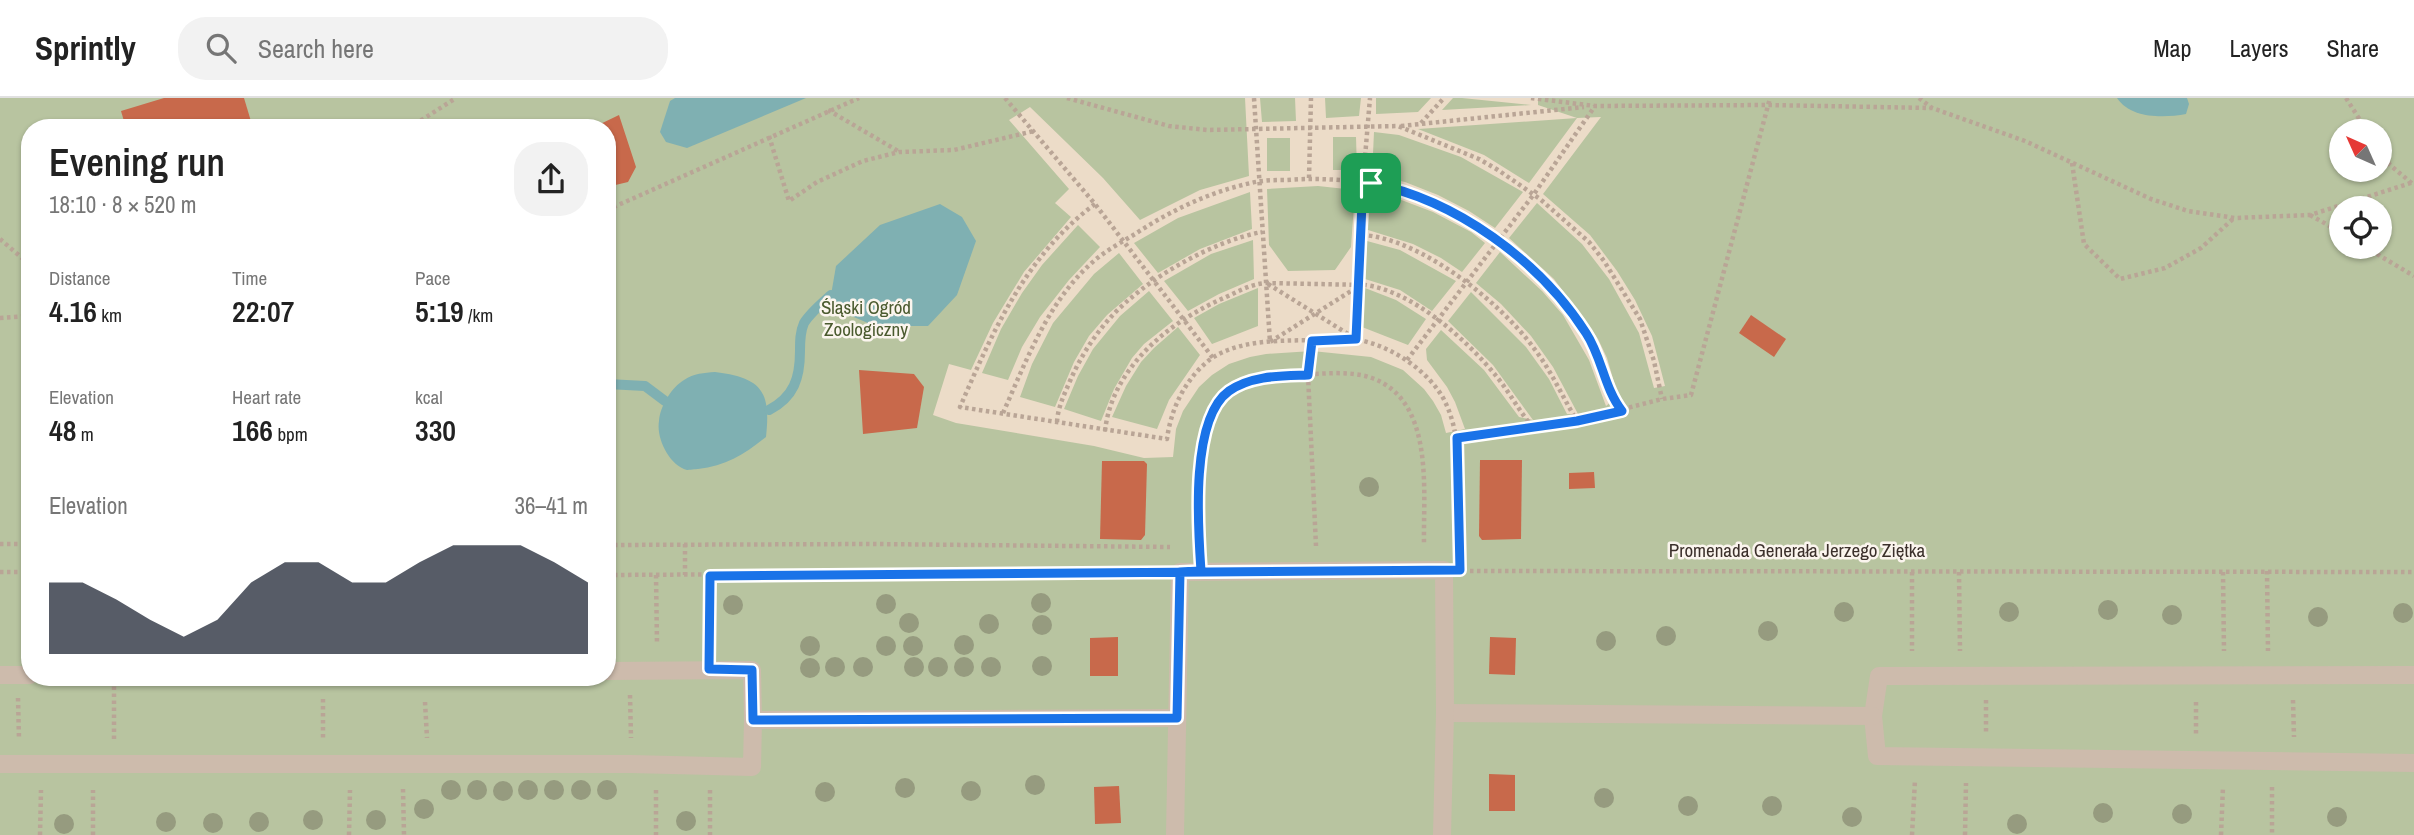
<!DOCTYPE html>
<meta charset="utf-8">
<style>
:root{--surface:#fff;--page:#f2f2f2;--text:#222;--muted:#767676;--line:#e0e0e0;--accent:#111827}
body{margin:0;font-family:"Archivo Narrow",sans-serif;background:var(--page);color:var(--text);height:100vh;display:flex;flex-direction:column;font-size:26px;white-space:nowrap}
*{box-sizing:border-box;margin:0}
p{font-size:23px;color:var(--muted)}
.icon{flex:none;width:38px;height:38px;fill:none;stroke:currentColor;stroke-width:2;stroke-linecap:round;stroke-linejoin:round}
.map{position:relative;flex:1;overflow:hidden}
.drawer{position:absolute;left:21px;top:21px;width:595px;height:567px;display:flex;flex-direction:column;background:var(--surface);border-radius:28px;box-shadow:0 2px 5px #0004}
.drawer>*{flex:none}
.needle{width:46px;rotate:315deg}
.buttons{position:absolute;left:2329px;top:21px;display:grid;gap:14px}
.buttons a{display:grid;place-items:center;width:63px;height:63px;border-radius:50%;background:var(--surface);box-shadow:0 2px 5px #0004;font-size:35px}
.pin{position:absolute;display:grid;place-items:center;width:60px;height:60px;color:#fff;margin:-30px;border-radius:14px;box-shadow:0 4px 10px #0006}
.round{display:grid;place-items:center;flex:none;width:74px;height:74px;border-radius:28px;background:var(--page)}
.summary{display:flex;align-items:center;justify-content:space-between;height:119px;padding:0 28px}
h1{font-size:38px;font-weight:600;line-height:52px}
.stats{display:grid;grid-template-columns:repeat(3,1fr);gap:10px;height:119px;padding:7px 28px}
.stats div{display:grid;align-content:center}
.stats b{font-size:30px;font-weight:600}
.stats small{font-size:19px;font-weight:400}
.stats p{font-size:19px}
.chart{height:196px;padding:14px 28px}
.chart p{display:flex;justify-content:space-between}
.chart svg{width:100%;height:126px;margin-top:7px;fill:var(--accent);opacity:.7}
header{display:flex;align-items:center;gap:42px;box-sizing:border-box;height:98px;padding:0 35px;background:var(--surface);border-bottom:2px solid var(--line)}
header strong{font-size:33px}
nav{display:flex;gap:38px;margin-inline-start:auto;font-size:24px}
.search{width:490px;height:63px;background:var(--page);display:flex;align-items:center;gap:18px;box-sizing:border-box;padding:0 24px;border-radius:28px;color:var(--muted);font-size:26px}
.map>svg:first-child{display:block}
.green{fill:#b8c4a0;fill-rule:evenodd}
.plaza{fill:#ecdcc8;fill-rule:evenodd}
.water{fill:#7fb0b2}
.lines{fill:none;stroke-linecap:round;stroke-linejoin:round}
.stream{stroke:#7fb0b2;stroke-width:10}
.building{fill:#c8694b}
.path{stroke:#b9a596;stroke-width:4.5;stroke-dasharray:3.5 3.5;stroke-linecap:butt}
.pedestrian{stroke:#cdbbac;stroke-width:18}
.tree{fill:#969b7f}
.route-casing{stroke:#fff;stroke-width:14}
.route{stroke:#1a73e8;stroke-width:9}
.labels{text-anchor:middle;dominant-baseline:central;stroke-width:5;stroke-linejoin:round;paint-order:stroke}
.park-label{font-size:19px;fill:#4a5a2e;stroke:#fbf5ee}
.street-label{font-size:19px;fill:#3b302b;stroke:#fbf5ee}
</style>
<header>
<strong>Sprintly</strong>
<div class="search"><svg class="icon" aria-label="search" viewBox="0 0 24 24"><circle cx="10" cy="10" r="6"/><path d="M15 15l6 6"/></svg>Search here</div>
<nav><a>Map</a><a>Layers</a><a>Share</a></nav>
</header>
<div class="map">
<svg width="2414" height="737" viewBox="0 0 2414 737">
<rect width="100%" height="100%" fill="#f4ebe1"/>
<path class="green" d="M0,0H2414V737H0ZM30,30H607V579H30ZM2342,33H2380V72H2342ZM2342,110H2380V149H2342Z"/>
<path class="plaza" d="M1245,0H1260L1262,24L1296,23L1295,0H1325L1326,20L1359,18L1361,0H1376V16L1418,14L1431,0H1453L1442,12L1531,7L1462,0H1538V7L1577,20L1601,19L1543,96L1590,137L1617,173L1635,202L1652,238L1665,288L1654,290L1639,235L1609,181L1582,146L1537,105L1509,140L1554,181L1598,241L1607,260L1618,298L1606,308L1589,262L1563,217L1542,193L1500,154L1476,185L1501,206L1531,238L1553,269L1578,316H1567L1549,281L1526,249L1471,194L1448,223L1493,267L1533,322L1519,319L1484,272L1441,232L1426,251L1427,262L1447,289L1455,304L1465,331L1446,335L1441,317L1433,303L1424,291L1403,272L1371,259L1312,253L1266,256L1250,259L1229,266L1212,277L1199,289L1183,313L1176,331L1173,359L1144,360L1094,348L956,325L933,317L949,266L971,272L993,225L1024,174L1071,119L1055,105L1069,91L1009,22L1030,9L1103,80L1140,122L1200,92L1249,78ZM1577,20L1529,85L1484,57L1418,31ZM1374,34L1399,37L1461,59L1523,94L1495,130L1469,113L1438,97L1405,84L1372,77ZM1333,39H1356L1357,72H1333ZM1267,40H1290V73H1267ZM1318,88L1355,92L1351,149L1335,172L1288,173L1269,147L1267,91ZM1250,94L1252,131L1200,151L1158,175L1134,145L1178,120ZM1370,95L1391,98L1433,114L1471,134L1485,145L1462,174L1441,160L1413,146L1368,132ZM1078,127L1100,149L1069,182L1040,219L1022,249L1008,282L982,275L1001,231L1022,195L1042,167ZM1253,142L1254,181L1219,196L1188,213L1164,183L1211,156ZM1367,143L1400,152L1456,183L1432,213L1400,192L1365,181ZM1119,155L1143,186L1107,217L1089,238L1074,264L1055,309L1020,299L1032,266L1053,225L1094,176ZM1258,190V228L1212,246L1194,220L1219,206ZM1365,190L1396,202L1426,221L1408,247L1362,229ZM1149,193L1173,223L1144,246L1132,260L1114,291L1101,323L1064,311L1078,278L1093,251L1120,218ZM1178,229L1200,257L1169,302L1157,331L1112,319L1126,288L1141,264L1154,250Z"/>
<g class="water">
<polygon points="675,0 806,0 687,50 666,44 660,34 670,3"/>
<path d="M2117,0H2187L2189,6L2186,16C2164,20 2131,21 2117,0Z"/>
<polygon points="940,106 962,119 976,143 957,197 928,228 875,228 842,214 831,197 836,168 880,127"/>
<path d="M715,274C762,280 771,293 766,339C745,356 726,368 698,371C697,371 688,372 687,372C669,367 656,340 659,323C660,308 672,289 684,282C694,275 704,275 715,274Z"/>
</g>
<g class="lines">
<g class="stream">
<polyline points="607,286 645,288 665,303"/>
<path d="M769,312C794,299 800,280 800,253C800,243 800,234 804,225C810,215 822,205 831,197"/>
</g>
</g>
<g class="building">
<polygon points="164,0 244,0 253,30 126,30 121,13"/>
<polygon points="619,17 636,69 628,84 607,89 607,30 592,30"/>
<polygon points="1751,217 1786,241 1774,259 1739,235"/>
<polygon points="859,272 914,276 924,289 917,330 863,336"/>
<polygon points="1480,362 1522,362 1521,441 1482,442 1479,438"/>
<polygon points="1102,363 1144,363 1147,366 1145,437 1141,442 1100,441"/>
<polygon points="1594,374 1595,390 1569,391 1569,375"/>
<polygon points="1118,539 1118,578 1090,578 1090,540"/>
<polygon points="1490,539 1516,540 1515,577 1489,576"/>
<polygon points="1489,676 1515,677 1515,713 1489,713"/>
<polygon points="1119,688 1121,725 1095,726 1094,689"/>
</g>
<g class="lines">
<g class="path">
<polyline points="1005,0 1095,106 1213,260"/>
<polyline points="1067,0 1169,28 1207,32 1398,28 1479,61 1498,72 1540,101 1589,144 1604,163 1640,221 1654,263 1662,301"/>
<polyline points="1254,0 1270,244 1359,188"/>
<polyline points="1531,0 1595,8 1767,7 1932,10 2025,43 2151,101 2188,113 2235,120 2310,117 2414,84"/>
<polyline points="1919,0 1932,10"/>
<polyline points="2346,0 2367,33"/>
<polyline points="828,12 898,53"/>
<polyline points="1421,25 1444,0"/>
<polyline points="1401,28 1584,9"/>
<polyline points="409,30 456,0"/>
<polyline points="769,38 789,103 817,84 863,63 899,54 954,52 1034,33"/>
<polyline points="2380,53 2390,67 2414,87"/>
<polyline points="2072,65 2084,146 2120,181 2165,170 2201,150 2234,120"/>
<polyline points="1309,80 1311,0"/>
<path d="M1095,106C1026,157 993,233 960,309L1167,341C1171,310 1186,279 1212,260C1243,240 1287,243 1321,242C1332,242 1343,240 1353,241C1384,245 1419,266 1438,292C1467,332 1458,404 1459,452"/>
<polyline points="607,112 859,0"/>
<polyline points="2310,117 2342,135"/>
<path d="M1362,137C1420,140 1500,204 1533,249C1551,272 1562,298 1577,323"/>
<polyline points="0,141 30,167"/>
<polyline points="2365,149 2414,178"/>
<polyline points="1268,186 1356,241 1363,83 1370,0"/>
<polyline points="0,220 30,218"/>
<polyline points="1312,242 1308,277 1316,448"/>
<polyline points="1407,262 1534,96 1595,8"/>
<path d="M1003,315C1027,261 1049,201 1095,162C1107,152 1122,144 1135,136C1170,113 1209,94 1251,85C1263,82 1275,82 1287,82C1367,76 1442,97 1504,148C1534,172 1567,203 1587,236C1602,261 1605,291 1622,313"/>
<path d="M1057,324C1058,309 1064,297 1070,283C1080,260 1093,239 1110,220C1144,182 1212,143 1262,134"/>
<path d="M1105,333C1112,269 1170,223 1226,199C1239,193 1251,186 1266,185L1365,187C1413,193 1467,242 1497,279C1510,295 1519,313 1532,328"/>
<polyline points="1457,340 1577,323 1662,301 1691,297 1770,0"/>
<polyline points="0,446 30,446"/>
<polyline points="685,446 685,477"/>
<polyline points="607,447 874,446 1170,449"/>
<path d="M1200,448C1200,408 1191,340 1216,307C1235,281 1268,279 1298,277C1320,276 1350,272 1372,280C1435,303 1423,393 1424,446"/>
<polyline points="1470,473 2414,474"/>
<polyline points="2267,473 2268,553"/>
<polyline points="0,474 30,474"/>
<polyline points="1912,474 1912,553"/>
<polyline points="1959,474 1960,553"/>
<polyline points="2223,474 2224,553"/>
<polyline points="607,477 1156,474"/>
<polyline points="656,477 657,546"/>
<polyline points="710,546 710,478"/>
<polyline points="630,597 631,640"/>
<polyline points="18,600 19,641"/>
<polyline points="323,601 323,641"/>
<polyline points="1986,602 1986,635"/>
<polyline points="2293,602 2294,639"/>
<polyline points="425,604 427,640"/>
<polyline points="2196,604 2196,637"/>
<polyline points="114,641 114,579"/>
<polyline points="2272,689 2272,737"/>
<polyline points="403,691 404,737"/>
<polyline points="656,692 656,737"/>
<polyline points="710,692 710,737"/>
<polyline points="40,737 41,692"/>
<polyline points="93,737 93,692"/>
<polyline points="349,737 350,692"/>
<polyline points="1912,737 1915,682"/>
<polyline points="1965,737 1966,685"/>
<polyline points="2221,737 2223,689"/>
</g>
<g class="pedestrian">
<polyline points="607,573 752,572 753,622"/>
<polyline points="0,577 30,577"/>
<polyline points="2414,577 1879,578 1873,618 1877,658 2414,665"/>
<polyline points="335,579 422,579"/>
<polyline points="1445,615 1873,618"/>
<polyline points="0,666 631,666 752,669 753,622 1177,620"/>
<polyline points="1175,737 1180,474 1444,472 1445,615 1442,737"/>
</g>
</g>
<g class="tree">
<circle cx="1369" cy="389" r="10"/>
<circle cx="1041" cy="505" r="10"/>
<circle cx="886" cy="506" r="10"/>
<circle cx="733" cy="507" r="10"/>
<circle cx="2108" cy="512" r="10"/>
<circle cx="1844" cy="514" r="10"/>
<circle cx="2009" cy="514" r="10"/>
<circle cx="2403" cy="515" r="10"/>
<circle cx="2172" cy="517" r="10"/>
<circle cx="2318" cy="519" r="10"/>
<circle cx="909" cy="525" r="10"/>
<circle cx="989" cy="526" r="10"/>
<circle cx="1042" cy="527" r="10"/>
<circle cx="1768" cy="533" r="10"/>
<circle cx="1666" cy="538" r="10"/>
<circle cx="1606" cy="543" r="10"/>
<circle cx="964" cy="547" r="10"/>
<circle cx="810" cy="548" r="10"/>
<circle cx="886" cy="548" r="10"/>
<circle cx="913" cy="548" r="10"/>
<circle cx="1042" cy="568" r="10"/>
<circle cx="835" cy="569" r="10"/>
<circle cx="863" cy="569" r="10"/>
<circle cx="914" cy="569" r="10"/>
<circle cx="938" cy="569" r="10"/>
<circle cx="964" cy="569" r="10"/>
<circle cx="991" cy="569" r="10"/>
<circle cx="810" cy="570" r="10"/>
<circle cx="1035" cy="687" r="10"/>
<circle cx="905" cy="690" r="10"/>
<circle cx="451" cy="692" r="10"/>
<circle cx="477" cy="692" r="10"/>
<circle cx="528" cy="692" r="10"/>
<circle cx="554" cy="692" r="10"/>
<circle cx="581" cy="692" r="10"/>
<circle cx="607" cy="692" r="10"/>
<circle cx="503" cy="693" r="10"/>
<circle cx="971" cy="693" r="10"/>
<circle cx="825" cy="694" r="10"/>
<circle cx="1604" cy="700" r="10"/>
<circle cx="1688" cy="708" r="10"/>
<circle cx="1772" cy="708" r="10"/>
<circle cx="424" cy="711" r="10"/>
<circle cx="2103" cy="715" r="10"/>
<circle cx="2182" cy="716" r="10"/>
<circle cx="1852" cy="719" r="10"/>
<circle cx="2337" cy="719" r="10"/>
<circle cx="313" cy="722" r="10"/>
<circle cx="376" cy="722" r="10"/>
<circle cx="686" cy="723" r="10"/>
<circle cx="166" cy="724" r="10"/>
<circle cx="259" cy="724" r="10"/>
<circle cx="213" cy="725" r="10"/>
<circle cx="64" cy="726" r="10"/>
<circle cx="2017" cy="726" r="10"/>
</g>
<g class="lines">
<defs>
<path id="route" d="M1371,85L1363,83L1356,241L1312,243L1308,277C1282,278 1252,277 1229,293C1190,321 1198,429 1201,473L1180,474L1177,620L753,622L752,572L709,571L710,478L1460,472L1457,340L1577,323L1622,313C1604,290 1602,259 1586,235C1539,162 1456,102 1371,85"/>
</defs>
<use href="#route" class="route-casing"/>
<use href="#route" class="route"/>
</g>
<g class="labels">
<g class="park-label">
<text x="866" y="209">Śląski Ogród<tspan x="866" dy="22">Zoologiczny</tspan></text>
</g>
<g class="street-label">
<text x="1797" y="452">Promenada Generała Jerzego Ziętka</text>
</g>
</g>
</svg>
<div class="buttons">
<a><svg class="needle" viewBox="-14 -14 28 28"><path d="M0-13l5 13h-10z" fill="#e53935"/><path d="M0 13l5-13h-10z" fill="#767676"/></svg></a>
<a><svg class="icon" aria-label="locate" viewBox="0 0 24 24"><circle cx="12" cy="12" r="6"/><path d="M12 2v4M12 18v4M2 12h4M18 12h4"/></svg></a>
</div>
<div class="pin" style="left:1371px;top:85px;background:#1e9e55"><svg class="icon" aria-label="arrive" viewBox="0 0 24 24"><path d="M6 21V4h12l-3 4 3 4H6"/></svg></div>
<section class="drawer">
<div class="summary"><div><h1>Evening run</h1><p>18:10 · 8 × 520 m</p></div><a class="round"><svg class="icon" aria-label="share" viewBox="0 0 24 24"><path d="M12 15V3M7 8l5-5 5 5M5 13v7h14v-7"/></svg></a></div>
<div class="stats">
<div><p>Distance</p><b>4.16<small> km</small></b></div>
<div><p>Time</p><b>22:07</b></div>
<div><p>Pace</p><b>5:19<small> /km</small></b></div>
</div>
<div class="stats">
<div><p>Elevation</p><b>48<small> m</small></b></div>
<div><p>Heart rate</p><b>166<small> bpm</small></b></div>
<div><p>kcal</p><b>330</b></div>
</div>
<div class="chart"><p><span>Elevation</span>36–41 m</p>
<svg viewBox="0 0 160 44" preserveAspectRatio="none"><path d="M0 44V19L10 19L20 25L30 32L40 38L50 32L60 19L70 12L80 12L90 19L100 19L110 12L120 6L130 6L140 6L150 12L160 19V44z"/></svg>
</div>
</section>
</div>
